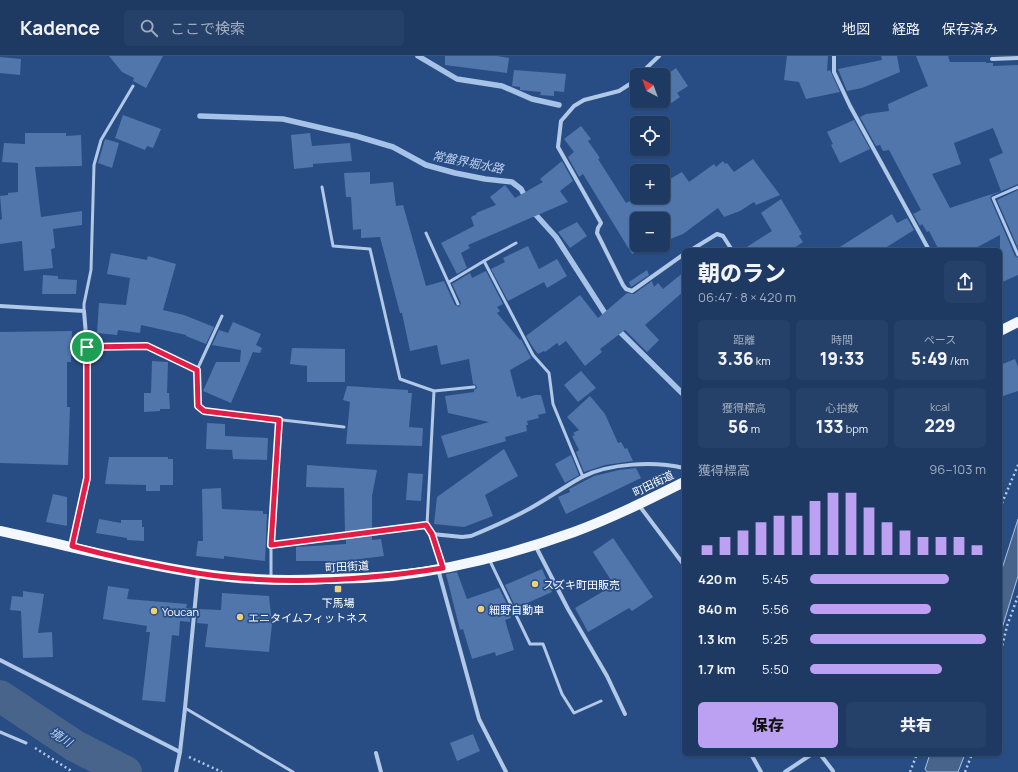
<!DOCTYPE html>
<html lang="ja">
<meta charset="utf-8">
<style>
:root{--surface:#1e3a63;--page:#264169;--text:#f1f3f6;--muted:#a1adbe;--line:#3c5478;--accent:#bca0f2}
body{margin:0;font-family:Manrope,"Noto Sans JP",sans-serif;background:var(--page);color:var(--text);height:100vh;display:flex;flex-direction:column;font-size:15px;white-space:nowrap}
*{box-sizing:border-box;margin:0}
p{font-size:13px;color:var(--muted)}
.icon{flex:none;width:22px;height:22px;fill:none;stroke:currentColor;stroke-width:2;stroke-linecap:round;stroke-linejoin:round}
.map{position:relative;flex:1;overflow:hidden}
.details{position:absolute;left:682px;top:192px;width:320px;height:508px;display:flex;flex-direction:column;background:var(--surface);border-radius:6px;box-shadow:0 1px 3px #0004,0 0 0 1px var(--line)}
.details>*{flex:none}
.needle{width:26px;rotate:319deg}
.fabs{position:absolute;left:630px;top:12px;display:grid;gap:8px}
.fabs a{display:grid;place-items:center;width:40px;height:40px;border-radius:6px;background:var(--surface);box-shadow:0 1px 3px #0004,0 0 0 1px var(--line);font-size:20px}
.pin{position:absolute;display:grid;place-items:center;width:34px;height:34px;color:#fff;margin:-17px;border:2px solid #fff;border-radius:50%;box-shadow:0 1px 4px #0007}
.round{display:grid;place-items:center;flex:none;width:42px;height:42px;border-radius:6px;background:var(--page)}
.summary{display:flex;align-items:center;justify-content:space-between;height:68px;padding:0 16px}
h1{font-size:22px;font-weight:800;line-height:30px}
.metrics{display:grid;grid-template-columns:repeat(3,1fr);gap:6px;height:68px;padding:4px 16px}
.metrics div{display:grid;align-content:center;border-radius:6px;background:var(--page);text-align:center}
.metrics b{font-size:17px;font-weight:800}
.metrics small{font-size:11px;font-weight:400}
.metrics p{font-size:11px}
.chart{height:112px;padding:8px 16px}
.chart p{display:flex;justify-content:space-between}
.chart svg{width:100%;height:72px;margin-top:4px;stroke:var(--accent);stroke-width:6}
.action{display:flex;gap:8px;margin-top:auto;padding:8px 16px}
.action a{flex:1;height:46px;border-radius:6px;background:var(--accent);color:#111;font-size:16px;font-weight:800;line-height:46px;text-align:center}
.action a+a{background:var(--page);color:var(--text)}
ul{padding:0 16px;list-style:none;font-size:13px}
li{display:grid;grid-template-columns:64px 48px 1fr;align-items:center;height:30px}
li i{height:10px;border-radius:5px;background:var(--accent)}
header{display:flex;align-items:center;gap:24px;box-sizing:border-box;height:56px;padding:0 20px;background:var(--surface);border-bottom:1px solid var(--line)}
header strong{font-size:19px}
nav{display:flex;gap:22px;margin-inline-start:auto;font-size:14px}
.search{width:280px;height:36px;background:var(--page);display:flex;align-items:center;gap:10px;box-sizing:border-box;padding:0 14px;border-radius:6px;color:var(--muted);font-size:15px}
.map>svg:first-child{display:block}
.water{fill:#49648b;stroke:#a6c2e7}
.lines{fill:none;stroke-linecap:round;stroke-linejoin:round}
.stream{stroke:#a6c2e7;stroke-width:5.5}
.river{stroke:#49648b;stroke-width:32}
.building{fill:#5076ab;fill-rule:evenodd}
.path{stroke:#b1c8e7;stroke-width:2.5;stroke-dasharray:2 3;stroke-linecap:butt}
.service{stroke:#b1c8e7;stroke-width:3}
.minor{stroke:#b1c8e7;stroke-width:4}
.primary{stroke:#f3f7fe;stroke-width:10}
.route-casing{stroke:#fff;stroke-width:8}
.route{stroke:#e11d48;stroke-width:5}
.poi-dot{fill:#efd077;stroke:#284d84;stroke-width:1.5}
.labels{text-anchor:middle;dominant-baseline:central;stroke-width:3.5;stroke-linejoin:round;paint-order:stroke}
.street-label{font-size:11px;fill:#fff;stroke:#284d84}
.poi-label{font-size:11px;fill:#fff;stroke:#284d84;text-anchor:start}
.water-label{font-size:12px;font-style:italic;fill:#bdd2ee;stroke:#284d84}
</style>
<header>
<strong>Kadence</strong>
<div class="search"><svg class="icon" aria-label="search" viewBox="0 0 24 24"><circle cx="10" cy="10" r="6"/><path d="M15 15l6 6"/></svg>ここで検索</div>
<nav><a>地図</a><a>経路</a><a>保存済み</a></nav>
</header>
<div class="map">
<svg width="1018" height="716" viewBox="0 0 1018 716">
<rect width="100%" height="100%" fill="#284d84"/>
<g class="water">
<polygon points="1018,463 1018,520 1000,579 1000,519"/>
<polygon points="930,698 965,698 958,716 927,716 925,713"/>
</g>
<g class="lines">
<g class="stream">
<polyline points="418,0 457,23 502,30 532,43 559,49"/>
<polyline points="200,60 283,63 356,80 393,91 426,109 455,117 485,123 512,126 521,133 527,144"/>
<polyline points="532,153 536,159 556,181 608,262"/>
<polyline points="616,272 684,339"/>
</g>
<polyline class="river" points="0,640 75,690 126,716"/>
</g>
<g class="building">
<polygon points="109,0 163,0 146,32 133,25 134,22 122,16"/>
<polygon points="445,0 497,0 509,2 507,17 445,9"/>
<polygon points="787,0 828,0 827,15 830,14 840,36 806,43 799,26 784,24"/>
<polygon points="881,0 897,0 900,16 862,32 847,35 838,13 882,4"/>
<path d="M916,0H948L950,6H986V7H993V10L1018,9V128L992,139L990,142L1015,200L1018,202V219L1000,227V179L972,194H939L929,175L927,176L922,168L920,170L913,158L921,154L889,94L883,95L880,89L876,90L860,61L866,58L889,55L888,48L928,30ZM993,72L1003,97L989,103L1001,135L950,152L932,118L961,108L954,87Z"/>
<polygon points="0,1 21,3 20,19 0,17"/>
<polygon points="676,12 688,30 677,37 680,41 663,53 663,15 666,19"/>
<polygon points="514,14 566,18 564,36 554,35 554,40 540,39 541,36 520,34 520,31 512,30"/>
<polygon points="123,59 161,73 153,92 147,90 145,94 115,82"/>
<polygon points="854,64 870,93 840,107 831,89 833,88 827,76"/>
<polygon points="581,70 591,83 588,85 600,102 598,103 626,147 637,141 663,141 663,127 682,116 689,126 714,108 716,111 723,105 725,108 727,107 734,116 753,103 780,139 756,149 754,146 740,155 724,161 718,152 683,178 663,186 663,163 637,163 637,189 655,189 632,198 583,118 579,121 568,101 574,96 564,83"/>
<polygon points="25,77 66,77 66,80 81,79 82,110 35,111 41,161 82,155 82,169 53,173 55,192 51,193 53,212 24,215 22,185 0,188 0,164 2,163 0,140 8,139 8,137 18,136 18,107 2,106 4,87 25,88"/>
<polygon points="310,77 312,90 350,87 352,105 313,108 313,111 294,113 291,79"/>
<polygon points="105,83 119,87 112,112 98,107"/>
<polygon points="562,105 573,125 560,135 568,146 468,189 470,192 461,197 467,212 457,218 441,187 474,170 471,161 477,158 476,157 496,149 490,141 505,129 515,142 543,126 540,123"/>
<polygon points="370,116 370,128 393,126 396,150 403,149 426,230 444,225 455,249 459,251 461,247 452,228 470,217 472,222 486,215 503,248 497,251 500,255 497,257 520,284 521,283 531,302 510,314 517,341 520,340 521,343 535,339 541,339 546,357 538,359 539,362 527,365 528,369 526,369 527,375 505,381 506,385 448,402 441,380 489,366 448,357 445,340 474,336 474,334 477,332 476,329 473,328 469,303 441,309 437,289 410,295 402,257 400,257 380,181 361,182 361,173 353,174 351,141 346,141 344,117"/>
<polygon points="1018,134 1018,192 997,144"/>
<polygon points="781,143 802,178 799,180 803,186 791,194 742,194 772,175 761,157"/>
<polygon points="892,158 897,167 907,162 914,174 882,194 835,194"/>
<polygon points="577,166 587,180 570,192 558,176"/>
<polygon points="528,190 539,213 557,203 567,220 547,232 544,226 508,245 491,213 505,206 503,202"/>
<polygon points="111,197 147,204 148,200 176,208 163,254 184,259 214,271 206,288 186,280 186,279 141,269 140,277 118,274 117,279 97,277 99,247 126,249 130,222 107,218"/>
<polygon points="647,214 649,219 631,231 629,226"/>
<polygon points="684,216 684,235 645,269 659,284 647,296 625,274 600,293 602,296 585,310 566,285 559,290 557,287 545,296 544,295 538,298 532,290 526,280 580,239 598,262 627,237 634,238 652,225 654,231 658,227 663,233"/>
<polygon points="43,219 58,220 58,223 77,224 76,238 42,238"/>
<polygon points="233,266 261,278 256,289 262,292 260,297 253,296 231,347 203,335 216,306 240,306 241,294 212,289 219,274 228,277"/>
<polygon points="72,275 71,306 67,306 67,351 70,351 68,409 0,407 0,276"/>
<polygon points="292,292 345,293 345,326 307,326 307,310 290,308"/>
<polygon points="1015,303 1018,311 1018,335 1000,341 1000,309"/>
<polygon points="152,305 168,306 167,337 169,337 170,353 160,353 160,355 144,356 144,337 151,337"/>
<polygon points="581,315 596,332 578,346 564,329"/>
<polygon points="347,330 408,334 408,337 412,337 409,371 423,372 422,390 346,388 350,346 343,344"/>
<polygon points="590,340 605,358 618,387 621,386 625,393 627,392 633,405 605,409 584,416 576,396 579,394 572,380 575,379 573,377 579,374 567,361"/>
<polygon points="207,367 225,368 225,380 268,382 267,404 233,403 232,394 206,393"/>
<polygon points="504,393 518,420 485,439 493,460 464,471 434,468 437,441"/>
<polygon points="571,399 579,419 565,427 555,408"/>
<polygon points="109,401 168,401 168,403 173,403 173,429 160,429 160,435 146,435 146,429 105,428"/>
<polygon points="307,409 377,414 372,440 372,473 345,476 344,432 306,431"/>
<polygon points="636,412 641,422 566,458 558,441 570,436 569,433 594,420 619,414"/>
<polygon points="408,417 423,418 421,445 406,444"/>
<polygon points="221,432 222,453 263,455 263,458 267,458 265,505 224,500 224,503 196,500 198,485 203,485 202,433"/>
<polygon points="53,438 67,441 67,470 46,466"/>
<polygon points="99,463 121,467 121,464 142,464 142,471 144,471 144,485 127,484 127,482 96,477"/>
<polygon points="372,479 372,484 381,483 384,500 329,507 329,505 296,505 296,491 346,488 346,482"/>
<polygon points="613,482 653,541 632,555 629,552 588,576 575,552 614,529 593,496"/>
<polygon points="542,513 552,536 516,552 505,529"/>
<polygon points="457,516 467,543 499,532 510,554 508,555 511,562 505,564 514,594 496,600 495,596 472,603 463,573 460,574 446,518"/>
<polygon points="108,530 129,533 127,543 187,548 186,552 191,552 190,566 180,565 179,580 172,579 165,646 142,644 150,576 146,576 147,570 103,563"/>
<polygon points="23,535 44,538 38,577 52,576 53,601 23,602 21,555 10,554 12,540 23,541"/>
<polygon points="222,537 269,540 272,568 269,596 205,591 208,568 197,567 198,553 221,554"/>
<polygon points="473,678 480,695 457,705 450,687"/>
</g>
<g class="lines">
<g class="path">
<polyline points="1000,452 1018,409"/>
<polyline points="1000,599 1007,570 1018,540"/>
<polyline points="35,692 73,716"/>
<polyline points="189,701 222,716"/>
<polyline points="910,716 917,698"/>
<polyline points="965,716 972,698"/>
</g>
<g class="service">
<polyline points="322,131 333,190 370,193 400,323 434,335"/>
<polyline points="1018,131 993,142 1018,199"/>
<polyline points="426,177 458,248"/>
<polyline points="484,205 533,299 549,317 553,348 583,421"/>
<polyline points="449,226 484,205 516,187"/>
<polyline points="84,255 84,248 91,214 94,109 101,84 133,30"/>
<polyline points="222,260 197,314 198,350 204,355 344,371"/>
<polyline points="87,291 147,289 197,314"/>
<polyline points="427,469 434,335 474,331"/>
<polyline points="271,489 427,469 432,478 442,510"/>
<polyline points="489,503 530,588 543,588 562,638 574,657 601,645"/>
<polyline points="271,522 271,489 279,364"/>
<polyline points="185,652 293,716"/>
<polyline points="0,676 26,687"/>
</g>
<g class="minor">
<polyline points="834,0 834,16 850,50 929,194"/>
<polyline points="992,3 1018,2"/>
<polyline points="639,19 659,0"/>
<polyline points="637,21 630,28 619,35 584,44 574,50 561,65 558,91 601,167 598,172 597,177 623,229 626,233 632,235 684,198"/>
<polyline points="691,194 717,178 723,180 732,194"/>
<polyline points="0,250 84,255 87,291 87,422 72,490"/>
<polyline points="638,448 684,509"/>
<path d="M432,478L462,481L471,480C490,472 511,463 529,453C547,443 564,431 582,421C610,407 654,405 684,412"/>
<polyline points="535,489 568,553 607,620 625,658"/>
<polyline points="438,513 479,663 506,716"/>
<polyline points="0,604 180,696"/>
<polyline points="376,697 381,716"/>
<polyline points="751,698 761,716"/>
<polyline points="820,698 833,715"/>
<polyline points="176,716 180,696 185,652 198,518"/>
<polyline points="785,716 812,698"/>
</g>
<g class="primary">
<polyline points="1000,275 1018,266"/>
<path d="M0,475C66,489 131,507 198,517C240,524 283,525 325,523C347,523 370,522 392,520C454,513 516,497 574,476C612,462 648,444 684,426"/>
</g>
</g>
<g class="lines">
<defs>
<path id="route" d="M147,290L197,314L198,350L204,355L279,364L271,489L426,469L432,478L443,512C362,525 278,530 197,517C155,510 113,501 72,490L87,422V291Z"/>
</defs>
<use href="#route" class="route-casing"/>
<use href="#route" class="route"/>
</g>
<g class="poi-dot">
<circle cx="535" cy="528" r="4"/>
<rect x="334" y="529" width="8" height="8" rx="2"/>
<circle cx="481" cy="553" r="4"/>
<circle cx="154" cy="555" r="4"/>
<circle cx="240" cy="561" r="4"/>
</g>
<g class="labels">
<g class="street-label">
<text transform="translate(653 427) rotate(-26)">町田街道</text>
<text transform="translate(347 510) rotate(-3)">町田街道</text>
</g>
<g class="poi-label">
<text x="543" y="528">スズキ町田販売</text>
<text x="338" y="546" text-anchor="middle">下馬場</text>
<text x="489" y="553">細野自動車</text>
<text x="162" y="555">Youcan</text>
<text x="248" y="561">エニタイムフィットネス</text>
</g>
<g class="water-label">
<text transform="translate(468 106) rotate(11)">常盤界堀水路</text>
<text transform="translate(61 681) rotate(33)">境川</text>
</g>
</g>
</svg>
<div class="fabs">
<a><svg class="needle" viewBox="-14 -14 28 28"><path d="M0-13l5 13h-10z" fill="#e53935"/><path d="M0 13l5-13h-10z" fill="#a1adbe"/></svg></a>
<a><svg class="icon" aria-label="locate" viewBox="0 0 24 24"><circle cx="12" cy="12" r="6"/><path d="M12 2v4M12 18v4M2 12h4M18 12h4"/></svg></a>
<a>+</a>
<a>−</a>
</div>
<div class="pin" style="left:87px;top:291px;background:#1e9e55"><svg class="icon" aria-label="arrive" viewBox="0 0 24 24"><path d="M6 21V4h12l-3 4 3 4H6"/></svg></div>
<section class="details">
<div class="summary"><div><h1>朝のラン</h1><p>06:47 · 8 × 420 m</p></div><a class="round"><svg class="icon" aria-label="share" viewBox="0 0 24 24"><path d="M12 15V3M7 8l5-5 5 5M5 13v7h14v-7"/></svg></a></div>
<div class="metrics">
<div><p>距離</p><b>3.36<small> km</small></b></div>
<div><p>時間</p><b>19:33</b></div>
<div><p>ペース</p><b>5:49<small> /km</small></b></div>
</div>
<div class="metrics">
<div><p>獲得標高</p><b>56<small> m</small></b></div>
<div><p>心拍数</p><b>133<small> bpm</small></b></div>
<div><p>kcal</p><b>229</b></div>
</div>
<div class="chart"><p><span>獲得標高</span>96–103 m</p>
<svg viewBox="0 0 160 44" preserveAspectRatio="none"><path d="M5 44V38M15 44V33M25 44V29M35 44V24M45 44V20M55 44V20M65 44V11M75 44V6M85 44V6M95 44V15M105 44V24M115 44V29M125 44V33M135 44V33M145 44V33M155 44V38"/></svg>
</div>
<ul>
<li><b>420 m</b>5:45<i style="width:79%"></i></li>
<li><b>840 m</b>5:56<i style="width:69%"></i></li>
<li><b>1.3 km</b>5:25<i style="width:100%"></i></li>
<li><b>1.7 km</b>5:50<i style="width:75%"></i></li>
</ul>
<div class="action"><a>保存</a><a>共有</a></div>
</section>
</div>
